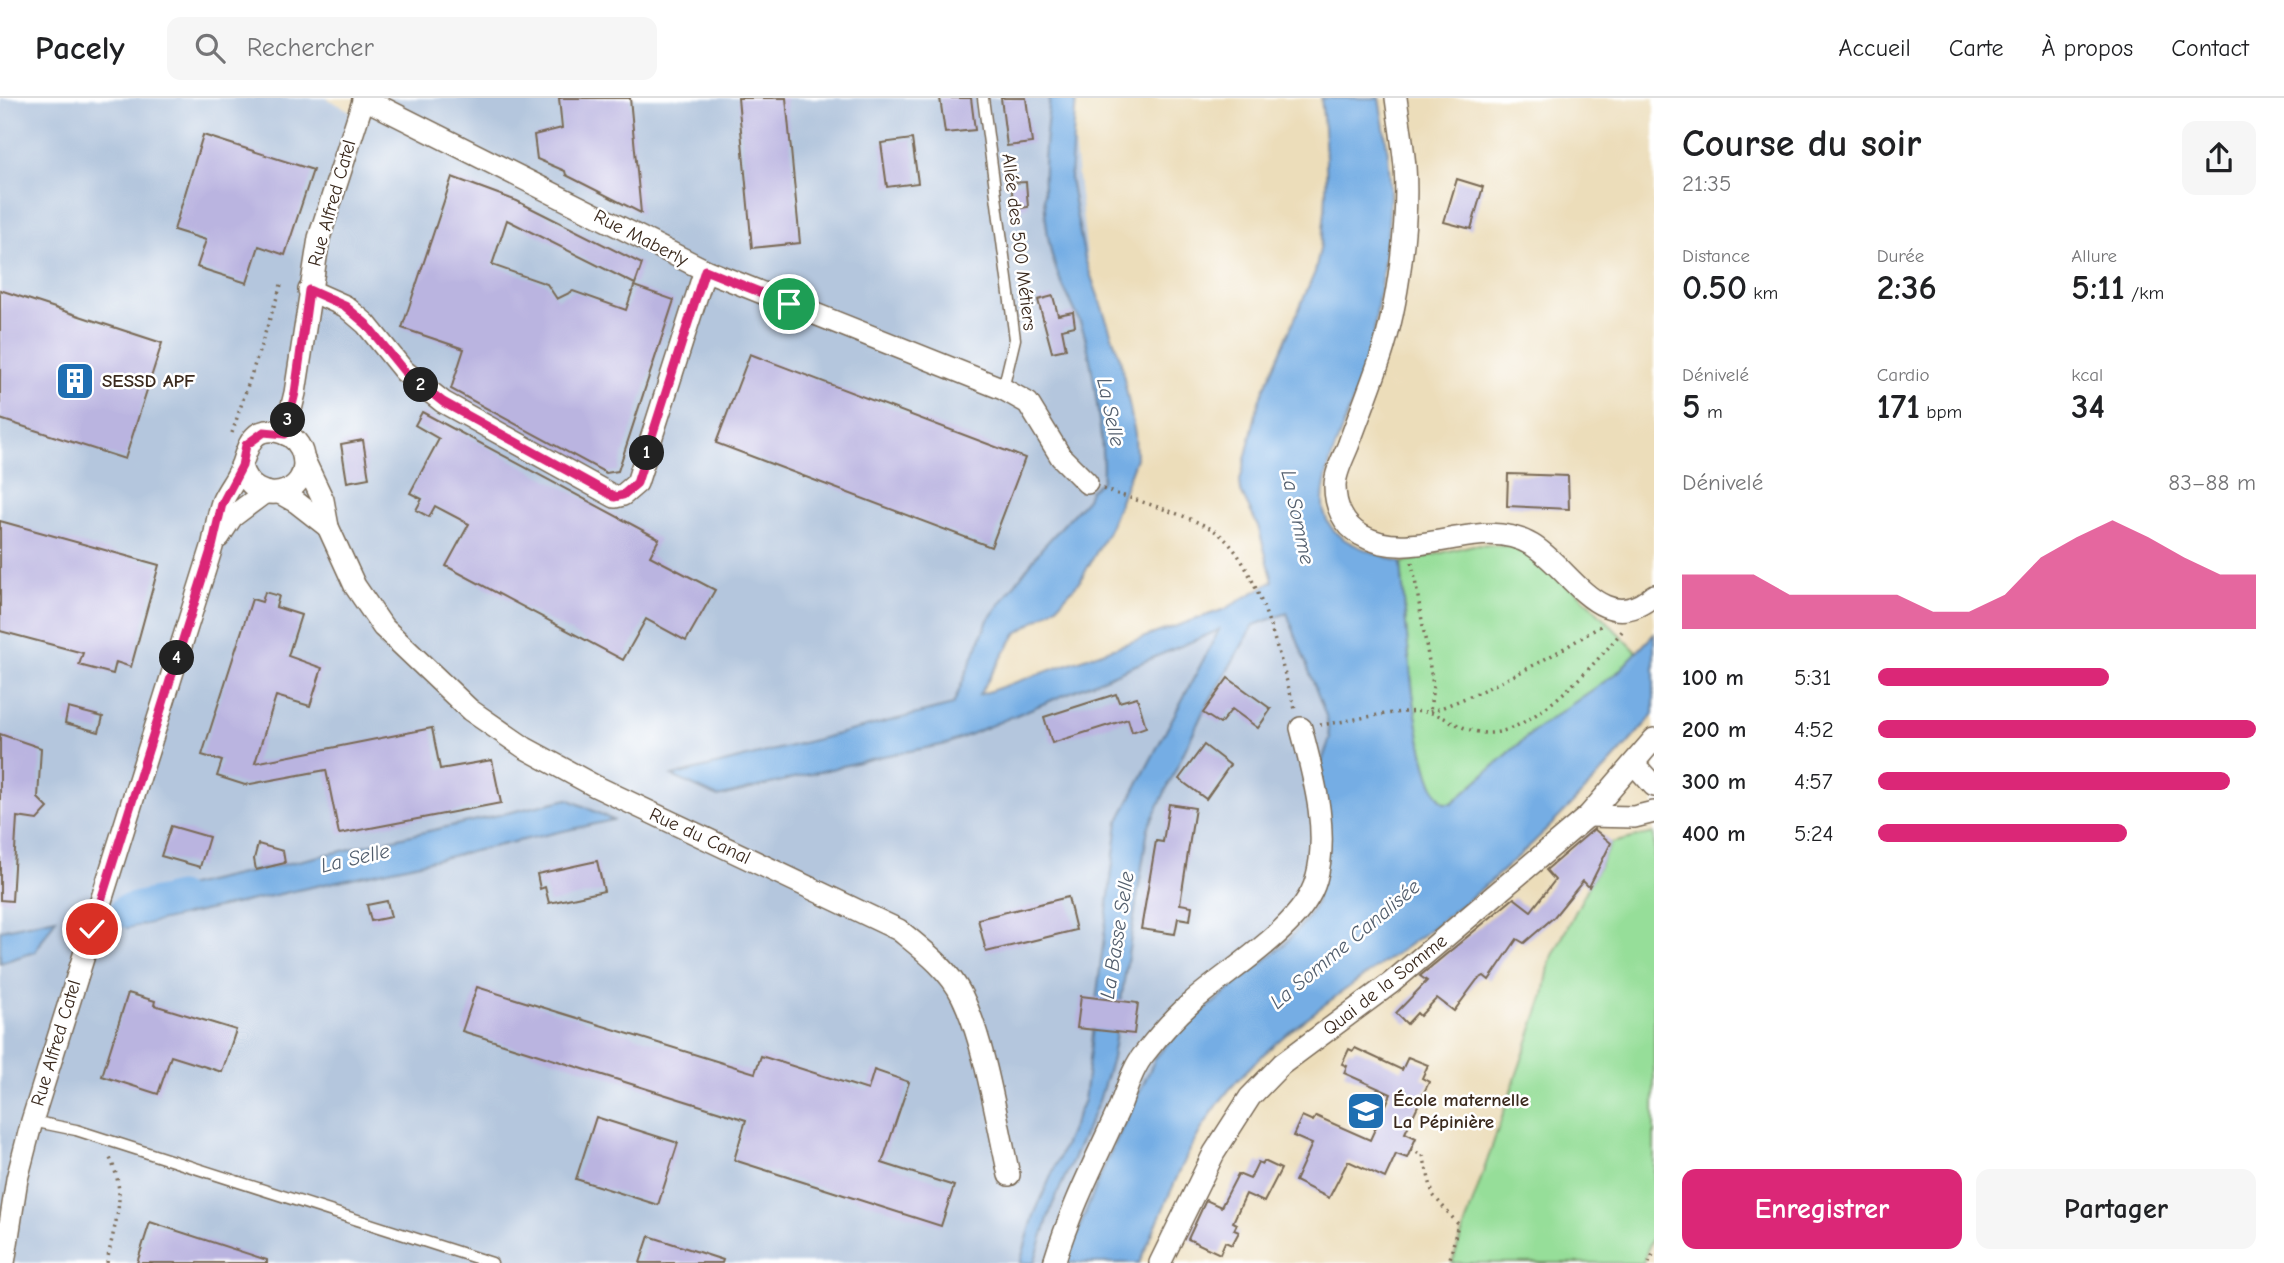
<!DOCTYPE html>
<html lang="fr">
<meta charset="utf-8">
<style>
:root{--surface:#fff;--page:#f6f6f6;--text:#202124;--muted:#757577;--line:#e0e0e0;--accent:#db2777}
body{margin:0;font-family:"Comic Neue",sans-serif;background:var(--page);color:var(--text);height:100vh;display:flex;flex-direction:column;font-size:26px;white-space:nowrap}
*{box-sizing:border-box;margin:0}
p{font-size:23px;color:var(--muted)}
.icon{flex:none;width:38px;height:38px;fill:none;stroke:currentColor;stroke-width:2;stroke-linecap:round;stroke-linejoin:round}
.map{position:relative;flex:1;overflow:hidden}
.drawer{display:flex;flex-direction:column;background:var(--surface);width:630px}
.drawer>*{flex:none}
.pin{position:absolute;display:grid;place-items:center;width:60px;height:60px;color:#fff;margin:-30px;border:4px solid #fff;border-radius:50%;box-shadow:0 2px 7px #0007}
.km{position:absolute;width:35px;height:35px;margin:-18px;border-radius:50%;background:#222;color:#fff;font-size:19px;line-height:35px;text-align:center}
.round{display:grid;place-items:center;flex:none;width:74px;height:74px;border-radius:14px;background:var(--page)}
.summary{display:flex;align-items:center;justify-content:space-between;height:119px;padding:0 28px}
h1{font-size:38px;font-weight:700;line-height:52px}
.metrics{display:grid;grid-template-columns:repeat(3,1fr);gap:10px;height:119px;padding:7px 28px}
.metrics div{display:grid;align-content:center}
.metrics b{font-size:35px;font-weight:700}
.metrics small{font-size:19px;font-weight:400}
.metrics p{font-size:19px}
.chart{height:196px;padding:14px 28px}
.chart p{display:flex;justify-content:space-between}
.chart svg{width:100%;height:126px;margin-top:7px;fill:var(--accent);opacity:.7}
.action{display:flex;gap:14px;margin-top:auto;padding:14px 28px}
.action a{flex:1;height:80px;border-radius:14px;background:var(--accent);color:#fff;font-size:28px;font-weight:700;line-height:80px;text-align:center}
.action a+a{background:var(--page);color:var(--text)}
ul{padding:0 28px;list-style:none;font-size:23px}
li{display:grid;grid-template-columns:112px 84px 1fr;align-items:center;height:52px}
li i{height:18px;border-radius:9px;background:var(--accent)}
header{display:flex;align-items:center;gap:42px;box-sizing:border-box;height:98px;padding:0 35px;background:var(--surface);border-bottom:2px solid var(--line)}
header strong{font-size:33px}
nav{display:flex;gap:38px;margin-inline-start:auto;font-size:24px}
.search{width:490px;height:63px;background:var(--page);display:flex;align-items:center;gap:18px;box-sizing:border-box;padding:0 24px;border-radius:14px;color:var(--muted);font-size:26px}
main{display:flex;flex:1;min-height:0}
.map>svg:first-child{display:block}
.industrial{fill:#b4c6dd}
.green{fill:#96de99;stroke:#68845c;stroke-width:2}
.water{fill:#75ade4;stroke:#586c81;stroke-width:2}
.lines{fill:none;stroke-linecap:round;stroke-linejoin:round}
.river{stroke:#75ade4;stroke-width:33}
.building{fill:#bab4e0}
.service-casing{stroke:#796955;stroke-width:13}
.minor-casing{stroke:#796955;stroke-width:24}
.path{stroke:#796955;stroke-width:3.5;stroke-dasharray:2 5;stroke-linecap:butt}
.service{stroke:#fff;stroke-width:10}
.minor{stroke:#fff;stroke-width:21}
.route-casing{stroke:#fff;stroke-width:14}
.route{stroke:#db2777;stroke-width:9}
.labels{text-anchor:middle;dominant-baseline:central;stroke-width:5;stroke-linejoin:round;paint-order:stroke}
.street-label{font-size:19px;fill:#3b2a1e;stroke:#fff}
.poi-label{font-size:19px;font-weight:bold;fill:#3b2a1e;stroke:#fff;text-anchor:start}
.water-label{font-size:21px;font-style:italic;fill:#525e6d;stroke:#fff}
</style>
<header>
<strong>Pacely</strong>
<div class="search"><svg class="icon" aria-label="search" viewBox="0 0 24 24"><circle cx="10" cy="10" r="6"/><path d="M15 15l6 6"/></svg>Rechercher</div>
<nav><a>Accueil</a><a>Carte</a><a>À propos</a><a>Contact</a></nav>
</header>
<main>
<div class="map">
<svg width="1654" height="1165" viewBox="0 0 1654 1165">
<rect width="100%" height="100%" fill="#fff"/>
<filter id="ink" filterUnits="userSpaceOnUse"><feTurbulence type="fractalNoise" baseFrequency=".0143" numOctaves="2"/><feDisplacementMap in="SourceGraphic" scale="14" xChannelSelector="R" yChannelSelector="G"/><feConvolveMatrix kernelMatrix="1 2 1 2 8 2 1 2 1" color-interpolation-filters="sRGB"/></filter>
<filter id="wash" filterUnits="userSpaceOnUse"><feTurbulence type="fractalNoise" baseFrequency=".00686" numOctaves="4" result="noise"/><feDisplacementMap in="SourceGraphic" scale="28" xChannelSelector="R" yChannelSelector="G"/><feGaussianBlur stdDeviation="1.57" result="paint"/><feColorMatrix in="noise" values="0 0 0 0 0 0 0 0 0 0 0 0 0 0 0 0 0 1.4 0 .05"/><feComposite in="paint" operator="in"/></filter>
<g filter="url(#wash)">
<rect width="100%" height="100%" fill="#ecddba"/>
<polygon class="industrial" points="0,0 326,0 352,14 357,0 1069,0 1114,395 955,615 1290,495 1403,822 1163,985 1091,1165 0,1165"/>
<g class="green">
<path d="M1473,447L1510,448L1547,463L1637,554L1617,575L1536,631L1452,705H1445C1414,685 1405,508 1401,465Z"/>
<polygon points="1654,735 1654,1134 1643,1165 1452,1165 1544,897 1550,863 1611,745"/>
</g>
<g class="water">
<path d="M1050,0H1076L1070,80L1077,120L1085,161L1120,260L1135,336L1136,360L1109,432L1080,483L1056,509L1016,536L979,597L1225,511L1273,483L1258,428L1241,394L1240,383L1259,303L1315,174C1330,114 1328,62 1321,0H1379C1384,30 1390,59 1390,89C1390,128 1384,167 1378,205C1375,224 1374,245 1369,263C1357,300 1316,378 1324,414C1333,449 1375,452 1401,465C1405,508 1414,685 1445,705H1452L1536,631L1617,575L1654,536V616C1590,690 1523,761 1445,820C1376,874 1285,925 1229,992C1186,1043 1168,1106 1139,1165H1065L1106,1064L1156,959L1177,935L1285,846L1307,821L1316,805L1320,669L1330,640L1326,618L1287,515L1254,527L1203,614L1148,730L1112,960L1099,1003L1052,1108L1034,1165H1020L1034,1117L1084,1002L1118,724L1219,532L947,646L883,658L718,699L672,678L953,607L988,522L1042,450L1087,401L1090,392L1102,383C1106,358 1091,253 1082,229C1072,203 1057,182 1051,154C1040,104 1043,52 1050,0Z"/>
<polygon points="568,701 613,722 127,830 137,800"/>
<polygon points="56,820 35,854 0,865 0,832"/>
</g>
<g class="lines">
<polyline class="river" points="126,813 178,801"/>
</g>
<g id="blocks">
<g class="building">
<polygon points="559,0 630,0 641,115 566,77 565,73 537,61 534,37 562,30"/>
<polygon points="738,0 786,0 800,145 752,150"/>
<polygon points="940,0 971,0 975,32 945,35"/>
<polygon points="1001,0 1026,0 1032,45 1007,48"/>
<polygon points="203,37 313,72 285,157 259,148 247,185 197,169 206,142 174,132"/>
<polygon points="912,41 918,85 887,89 881,45"/>
<polygon points="452,79 517,103 642,166 635,186 507,122 492,167 547,186 557,201 573,193 626,212 634,188 674,202 618,373 606,375 451,291 464,251 402,230"/>
<polygon points="1457,81 1483,89 1471,131 1444,124"/>
<polygon points="1026,84 1028,109 1014,111 1011,85"/>
<polygon points="0,192 162,245 125,361 0,321"/>
<polygon points="1053,198 1058,217 1073,214 1075,228 1062,231 1066,251 1052,254 1038,202"/>
<polygon points="750,256 1025,360 991,449 716,345"/>
<polygon points="422,314 659,441 650,458 715,492 686,543 646,521 623,562 446,468 469,426 435,408 429,419 416,412 422,401 410,395 439,341 415,327"/>
<polygon points="363,342 369,380 347,384 341,346"/>
<polygon points="1508,376 1568,378 1569,411 1507,408"/>
<polygon points="0,423 159,467 131,569 116,564 113,576 79,567 83,555 0,533"/>
<polygon points="265,494 279,498 276,509 301,517 288,558 322,570 310,608 276,598 255,665 432,630 440,671 492,662 501,705 339,736 326,672 245,687 217,678 222,663 202,657 252,501 262,504"/>
<polygon points="1228,580 1271,611 1258,630 1232,611 1220,626 1203,615"/>
<polygon points="1116,596 1119,604 1137,599 1146,629 1132,634 1128,621 1052,645 1044,619"/>
<polygon points="68,610 103,619 99,634 65,625"/>
<polygon points="0,636 41,650 38,700 48,710 37,722 17,719 12,803 0,802"/>
<polygon points="1204,647 1230,667 1206,701 1179,681"/>
<polygon points="1169,706 1195,710 1180,806 1192,808 1190,822 1178,820 1175,836 1141,831 1156,743 1163,744"/>
<polygon points="171,728 209,739 200,769 161,758"/>
<polygon points="1594,731 1611,745 1589,789 1583,783 1554,819 1524,845 1517,841 1489,882 1484,878 1477,882 1454,913 1437,900 1420,918 1417,915 1407,926 1396,915 1427,883 1420,878 1514,800 1531,813 1555,782 1546,772"/>
<polygon points="258,746 283,753 285,765 256,772 254,761"/>
<polygon points="597,763 604,793 549,805 545,789 540,791 537,776"/>
<polygon points="1068,799 1076,832 986,854 978,821"/>
<polygon points="387,803 391,819 371,823 367,807"/>
<polygon points="477,889 755,975 761,958 868,992 874,972 909,984 882,1065 954,1088 941,1128 734,1062 746,1022 462,933"/>
<polygon points="128,895 155,903 154,907 236,932 222,974 171,958 158,996 102,978"/>
<polygon points="1081,898 1138,905 1134,936 1077,930"/>
<polygon points="1355,950 1402,972 1408,959 1428,967 1422,980 1429,984 1405,1035 1416,1040 1407,1060 1396,1056 1385,1080 1348,1063 1329,1100 1295,1083 1312,1046 1293,1038 1302,1018 1313,1023 1316,1018 1370,1042 1391,996 1344,975 1347,968 1342,966 1349,951 1353,953"/>
<polygon points="596,1019 678,1045 658,1107 576,1081"/>
<polygon points="1264,1063 1281,1071 1264,1104 1246,1096 1233,1124 1237,1126 1234,1132 1239,1134 1232,1147 1225,1144 1220,1156 1188,1141 1206,1102 1221,1109 1238,1076 1250,1081 1258,1064 1262,1066"/>
<polygon points="150,1124 267,1162 267,1165 137,1165"/>
<polygon points="649,1138 723,1162 722,1165 640,1165"/>
</g>
</g>
</g>
<g filter="url(#ink)">
<use href="#blocks" fill-opacity="0" stroke="#796955" stroke-width="2"/>
<g class="lines">
<defs>
<g id="service">
<polyline points="983,0 1015,241 1003,291"/>
<polyline points="32,1023 76,1032 492,1165"/>
</g>
<g id="minor">
<polyline points="363,0 705,172 1003,291 1028,305 1061,359 1087,385"/>
<path d="M1396,0C1399,23 1403,46 1405,69C1409,122 1398,207 1381,258C1371,288 1359,318 1348,348C1343,360 1335,375 1335,388C1335,408 1343,427 1361,437C1414,468 1479,415 1532,447C1571,470 1602,542 1654,497"/>
<polyline points="309,192 345,208 366,226 404,273 443,304 615,399 623,397 637,385 705,172"/>
<polyline points="285,336 295,295 319,140 364,0"/>
<path d="M304,362L323,402L328,429L355,488L383,529L470,612L525,650L595,688L899,832C922,851 949,871 962,898C985,945 997,1024 1009,1077"/>
<polyline points="280,395 296,404 328,429"/>
<polyline points="219,439 232,419 264,395"/>
<polyline points="1634,666 1654,688"/>
<polyline points="1588,718 1634,719 1654,714"/>
<path d="M4,1165L17,1081L32,1023L212,449C216,434 217,416 223,402C228,391 237,381 241,369C248,349 252,325 283,335C293,338 301,347 303,358C312,398 253,412 241,368"/>
<path d="M1054,1165C1070,1112 1095,1063 1118,1013C1126,994 1132,970 1145,955C1159,937 1175,919 1192,904C1228,872 1303,829 1316,782C1330,733 1313,677 1301,630"/>
<polyline points="1160,1165 1214,1055 1250,999 1282,966 1391,885 1588,718 1654,641"/>
</g>
</defs>
<use href="#service" class="service-casing"/>
<use href="#minor" class="minor-casing"/>
<g class="path">
<polyline points="232,335 282,184"/>
<path d="M1103,391C1134,402 1186,416 1213,432C1258,458 1280,565 1296,614"/>
<polyline points="1412,464 1433,587 1430,614"/>
<path d="M1430,614C1490,592 1549,561 1602,527"/>
<path d="M1320,627C1352,623 1395,611 1426,614C1445,616 1459,633 1486,635C1531,638 1598,563 1624,531"/>
<polyline points="1410,1052 1423,1057 1433,1097 1458,1126 1449,1165"/>
<path d="M107,1165C114,1123 129,1099 109,1058"/>
<polyline points="1649,1165 1654,1154"/>
</g>
<use href="#service" class="service"/>
<use href="#minor" class="minor"/>
</g>
</g>
<g class="lines" filter="url(#ink)">
<defs>
<polyline id="route" points="92,831 212,449 222,406 242,368 246,347 264,334 285,336 295,295 309,192 345,208 366,226 404,273 443,304 615,399 623,397 637,385 705,172 789,206"/>
</defs>
<use href="#route" class="route-casing"/>
<use href="#route" class="route"/>
</g>
<defs>
<symbol id="building-square" viewBox="-11 -11 22 22"><rect x="-9" y="-9" width="18" height="18" rx="4" fill="#1f6fb2" stroke="#fff"/><path d="M-4-6H4V6H1V3H-1V6H-4ZM-2.5-4.3h1.7v1.8h-1.7ZM.8-4.3h1.7v1.8H.8ZM-2.5-1h1.7V.8h-1.7ZM.8-1h1.7V.8H.8Z" fill="#fff"/></symbol>
<symbol id="school-square" viewBox="-11 -11 22 22"><rect x="-9" y="-9" width="18" height="18" rx="4" fill="#1f6fb2" stroke="#fff"/><path d="M0-5L7-2L0 1L-7-2ZM-4 1L0 2.5L4 1V4Q0 6-4 4Z" fill="#fff"/></symbol>
</defs>
<g fill-rule="evenodd">
<use href="#building-square" x="53" y="261" width="44" height="44"/>
<use href="#school-square" x="1344" y="991" width="44" height="44"/>
</g>
<g class="labels">
<g class="street-label">
<text transform="translate(332 105) rotate(-74)">Rue Alfred Catel</text>
<text transform="translate(641 140) rotate(27)">Rue Maberly</text>
<text transform="translate(1019 144) rotate(83)">Allée des 500 Métiers</text>
<text transform="translate(700 738) rotate(25)">Rue du Canal</text>
<text transform="translate(1385 887) rotate(-38)">Quai de la Somme</text>
<text transform="translate(56 945) rotate(-73)">Rue Alfred Catel</text>
</g>
<g class="poi-label">
<text x="102" y="283">SESSD APF</text>
<text x="1393" y="1002">École maternelle<tspan x="1393" dy="22">La Pépinière</tspan></text>
</g>
<g class="water-label">
<text transform="translate(1111 314) rotate(78)">La Selle</text>
<text transform="translate(1298 419) rotate(78)">La Somme</text>
<text transform="translate(355 760) rotate(-13)">La Selle</text>
<text transform="translate(1117 837) rotate(-81)">La Basse Selle</text>
<text transform="translate(1345 846) rotate(-40)">La Somme Canalisée</text>
</g>
</g>
</svg>
<div class="pin" style="left:789px;top:206px;background:#1e9e55"><svg class="icon" aria-label="arrive" viewBox="0 0 24 24"><path d="M6 21V4h12l-3 4 3 4H6"/></svg></div>
<div class="pin" style="left:92px;top:831px;background:#d93025"><svg class="icon" aria-label="check" viewBox="0 0 24 24"><path d="M5 12l5 5 9-10"/></svg></div>
<b class="km" style="left:647px;top:355px">1</b>
<b class="km" style="left:421px;top:287px">2</b>
<b class="km" style="left:288px;top:322px">3</b>
<b class="km" style="left:177px;top:560px">4</b>
</div>
<section class="drawer">
<div class="summary"><div><h1>Course du soir</h1><p>21:35</p></div><a class="round"><svg class="icon" aria-label="share" viewBox="0 0 24 24"><path d="M12 15V3M7 8l5-5 5 5M5 13v7h14v-7"/></svg></a></div>
<div class="metrics">
<div><p>Distance</p><b>0.50<small> km</small></b></div>
<div><p>Durée</p><b>2:36</b></div>
<div><p>Allure</p><b>5:11<small> /km</small></b></div>
</div>
<div class="metrics">
<div><p>Dénivelé</p><b>5<small> m</small></b></div>
<div><p>Cardio</p><b>171<small> bpm</small></b></div>
<div><p>kcal</p><b>34</b></div>
</div>
<div class="chart"><p><span>Dénivelé</span>83–88 m</p>
<svg viewBox="0 0 160 44" preserveAspectRatio="none"><path d="M0 44V25L10 25L20 25L30 32L40 32L50 32L60 32L70 38L80 38L90 32L100 19L110 12L120 6L130 12L140 19L150 25L160 25V44z"/></svg>
</div>
<ul>
<li><b>100 m</b>5:31<i style="width:61%"></i></li>
<li><b>200 m</b>4:52<i style="width:100%"></i></li>
<li><b>300 m</b>4:57<i style="width:93%"></i></li>
<li><b>400 m</b>5:24<i style="width:66%"></i></li>
</ul>
<div class="action"><a>Enregistrer</a><a>Partager</a></div>
</section>
</main>
